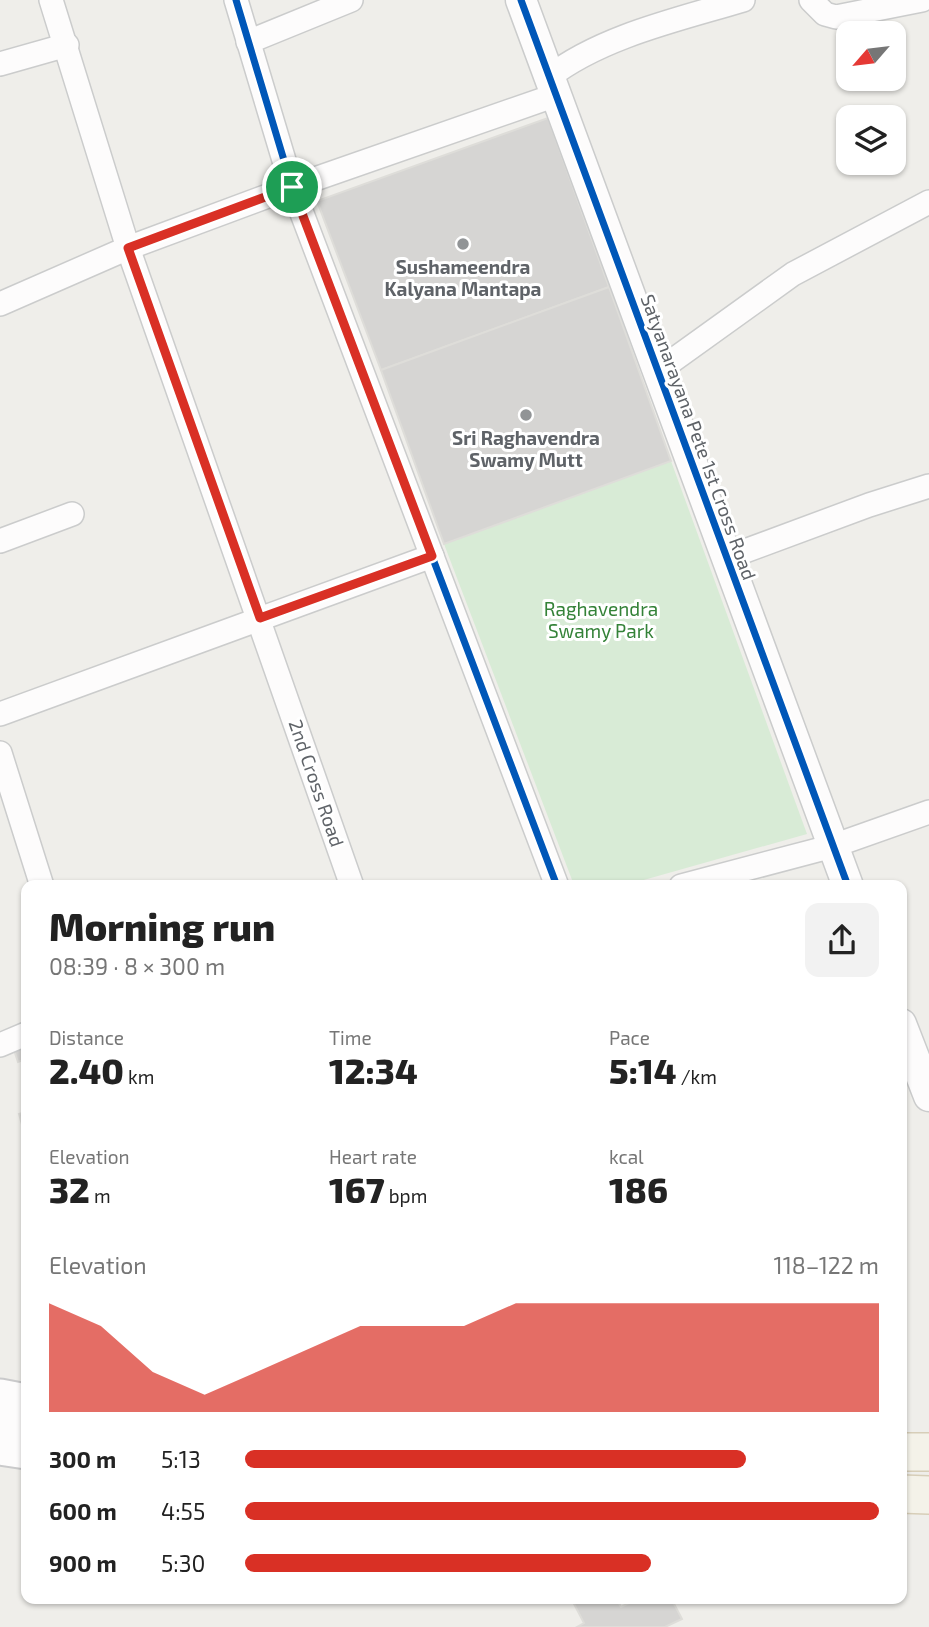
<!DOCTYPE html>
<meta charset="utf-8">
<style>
:root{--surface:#fff;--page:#f2f2f2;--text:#222;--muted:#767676;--accent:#d93025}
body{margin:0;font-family:"Exo 2",sans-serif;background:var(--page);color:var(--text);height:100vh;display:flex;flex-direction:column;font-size:26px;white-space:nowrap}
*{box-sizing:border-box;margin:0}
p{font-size:23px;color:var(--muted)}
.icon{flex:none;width:38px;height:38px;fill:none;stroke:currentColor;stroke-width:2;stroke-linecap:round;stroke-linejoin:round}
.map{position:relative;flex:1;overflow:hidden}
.details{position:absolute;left:21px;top:880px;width:886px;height:724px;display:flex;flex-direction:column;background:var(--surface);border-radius:14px;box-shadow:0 2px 5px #0004}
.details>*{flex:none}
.needle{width:46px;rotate:242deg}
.buttons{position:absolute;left:836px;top:21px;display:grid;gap:14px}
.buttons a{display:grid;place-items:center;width:70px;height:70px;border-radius:14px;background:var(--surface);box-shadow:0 2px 5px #0004;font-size:35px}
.pin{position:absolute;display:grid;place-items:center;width:60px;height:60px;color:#fff;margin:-30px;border:4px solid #fff;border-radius:50%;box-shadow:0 2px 7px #0007}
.round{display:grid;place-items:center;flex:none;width:74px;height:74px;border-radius:14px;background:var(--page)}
.headline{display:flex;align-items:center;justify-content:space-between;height:119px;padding:0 28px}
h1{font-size:38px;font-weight:800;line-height:52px}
.metrics{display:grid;grid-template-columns:repeat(3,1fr);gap:10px;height:119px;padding:7px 28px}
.metrics div{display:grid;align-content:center}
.metrics b{font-size:35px;font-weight:800}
.metrics small{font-size:19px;font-weight:400}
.metrics p{font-size:19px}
.chart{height:196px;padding:14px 28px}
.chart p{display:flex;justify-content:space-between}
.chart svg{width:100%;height:126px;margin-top:7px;fill:var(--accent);opacity:.7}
ul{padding:0 28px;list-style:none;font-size:23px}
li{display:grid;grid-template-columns:112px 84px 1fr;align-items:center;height:52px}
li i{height:18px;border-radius:9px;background:var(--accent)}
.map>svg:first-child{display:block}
.green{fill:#d8ebd6}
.building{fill:#d6d5d3;stroke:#deddd9;stroke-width:2}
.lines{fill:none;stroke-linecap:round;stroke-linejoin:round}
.minor-casing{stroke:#cbcccc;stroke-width:26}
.tertiary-casing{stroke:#cbcccc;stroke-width:33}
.secondary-casing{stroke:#cacacb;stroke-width:37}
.primary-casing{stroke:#d7ceb8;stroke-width:40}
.minor{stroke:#fdfcfc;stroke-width:23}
.tertiary{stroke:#fdfcfc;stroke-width:30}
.secondary{stroke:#fdfcfc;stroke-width:33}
.primary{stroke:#f4f2e9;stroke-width:37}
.cycleway-casing{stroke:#fff;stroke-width:11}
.cycleway{stroke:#0057b8;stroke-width:7}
.route-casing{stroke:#fff;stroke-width:14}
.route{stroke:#d93025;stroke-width:9}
.poi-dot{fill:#919496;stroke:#fff;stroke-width:2.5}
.labels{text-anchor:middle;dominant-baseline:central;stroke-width:6;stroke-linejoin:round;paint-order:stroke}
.poi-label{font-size:19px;font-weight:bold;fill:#5f6368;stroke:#fff}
.street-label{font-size:19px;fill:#5f6368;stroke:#fff}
.park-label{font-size:19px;fill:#348238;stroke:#fff}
</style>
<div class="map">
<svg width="929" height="1627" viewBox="0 0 929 1627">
<rect width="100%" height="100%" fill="#efeeea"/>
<polygon class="green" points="671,461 807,834 626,885 574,885 444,544"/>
<g class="building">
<polygon points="548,118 609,287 381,370 317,201"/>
<polygon points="609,287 671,461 444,544 381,370"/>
<polygon points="26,1037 26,1059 18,1062 11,1041"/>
<polygon points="26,1112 26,1139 19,1114"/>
<polygon points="572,1600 617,1600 621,1607 635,1600 672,1600 682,1619 665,1627 577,1627 584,1623"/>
</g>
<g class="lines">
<defs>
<g id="minor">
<polyline points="51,0 128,248 352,886"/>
<polyline points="236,0 292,187 557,886"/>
<polyline points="811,0 825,14 836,17 922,0"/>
<polyline points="248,42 351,0"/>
<polyline points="0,64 67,45"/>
<path d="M549,77C602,36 680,19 743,0"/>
<polyline points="0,304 128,248 292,187 556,95"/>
<polyline points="658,371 793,274 929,202"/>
<polyline points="0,541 72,514"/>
<polyline points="726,558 869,505 929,486"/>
<polyline points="0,714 432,556"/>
<polyline points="0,753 42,886"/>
<polyline points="681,886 833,846 929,812"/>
<polyline points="0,1045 26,1034"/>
</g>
<g id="tertiary">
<polyline points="521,0 848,886"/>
<polyline points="901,1024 929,1096"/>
</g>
<g id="secondary">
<polyline points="0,1396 26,1401"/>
<polyline points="0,1420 26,1425"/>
<polyline points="0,1448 26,1452"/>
</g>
<g id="primary">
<polyline points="901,1452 929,1452"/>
<polyline points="901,1494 929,1495"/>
</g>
</defs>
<use href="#minor" class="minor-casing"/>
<use href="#tertiary" class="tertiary-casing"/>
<use href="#secondary" class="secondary-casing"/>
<use href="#primary" class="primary-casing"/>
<use href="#minor" class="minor"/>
<use href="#tertiary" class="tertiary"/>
<use href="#secondary" class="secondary"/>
<use href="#primary" class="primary"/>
<defs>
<g id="cycleway">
<polyline points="236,0 292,187 557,886"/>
<polyline points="521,0 848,886"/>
</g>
</defs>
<use href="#cycleway" class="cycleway-casing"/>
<use href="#cycleway" class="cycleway"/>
</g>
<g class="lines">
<defs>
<polygon id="route" points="292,187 432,556 260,618 128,248"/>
</defs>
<use href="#route" class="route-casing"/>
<use href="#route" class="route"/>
</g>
<g class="poi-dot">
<circle cx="463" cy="244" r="7"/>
<circle cx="526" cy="415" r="7"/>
</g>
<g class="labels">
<g class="poi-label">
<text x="463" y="266">Sushameendra<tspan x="463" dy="22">Kalyana Mantapa</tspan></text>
<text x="526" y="437">Sri Raghavendra<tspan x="526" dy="22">Swamy Mutt</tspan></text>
</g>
<g class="street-label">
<text transform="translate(699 437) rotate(70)">Satyanarayana Pete 1st Cross Road</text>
<text transform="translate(317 783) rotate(71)">2nd Cross Road</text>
</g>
<g class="park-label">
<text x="601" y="608">Raghavendra<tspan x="601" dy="22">Swamy Park</tspan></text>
</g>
</g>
</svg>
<div class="buttons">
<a><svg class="needle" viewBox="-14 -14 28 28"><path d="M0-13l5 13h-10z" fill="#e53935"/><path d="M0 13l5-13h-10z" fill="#767676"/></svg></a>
<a><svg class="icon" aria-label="layers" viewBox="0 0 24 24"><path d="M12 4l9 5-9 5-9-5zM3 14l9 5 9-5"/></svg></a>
</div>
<div class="pin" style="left:292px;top:187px;background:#1e9e55"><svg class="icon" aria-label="arrive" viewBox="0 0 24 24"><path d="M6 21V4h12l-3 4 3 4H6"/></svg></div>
<section class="details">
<div class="headline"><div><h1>Morning run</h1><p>08:39 · 8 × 300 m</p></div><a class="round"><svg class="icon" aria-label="share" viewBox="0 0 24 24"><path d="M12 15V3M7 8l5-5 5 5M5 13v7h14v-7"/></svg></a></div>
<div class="metrics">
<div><p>Distance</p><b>2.40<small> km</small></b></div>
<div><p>Time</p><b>12:34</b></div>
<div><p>Pace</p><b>5:14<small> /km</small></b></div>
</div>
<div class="metrics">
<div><p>Elevation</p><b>32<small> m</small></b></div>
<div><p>Heart rate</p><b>167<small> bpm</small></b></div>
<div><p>kcal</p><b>186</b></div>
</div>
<div class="chart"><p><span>Elevation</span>118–122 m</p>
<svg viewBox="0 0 160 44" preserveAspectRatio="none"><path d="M0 44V6L10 14L20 30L30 38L40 30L50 22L60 14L70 14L80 14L90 6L100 6L110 6L120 6L130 6L140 6L150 6L160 6V44z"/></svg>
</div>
<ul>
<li><b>300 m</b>5:13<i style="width:79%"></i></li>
<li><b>600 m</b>4:55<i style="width:100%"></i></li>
<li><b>900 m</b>5:30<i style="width:64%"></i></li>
</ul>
</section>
</div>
